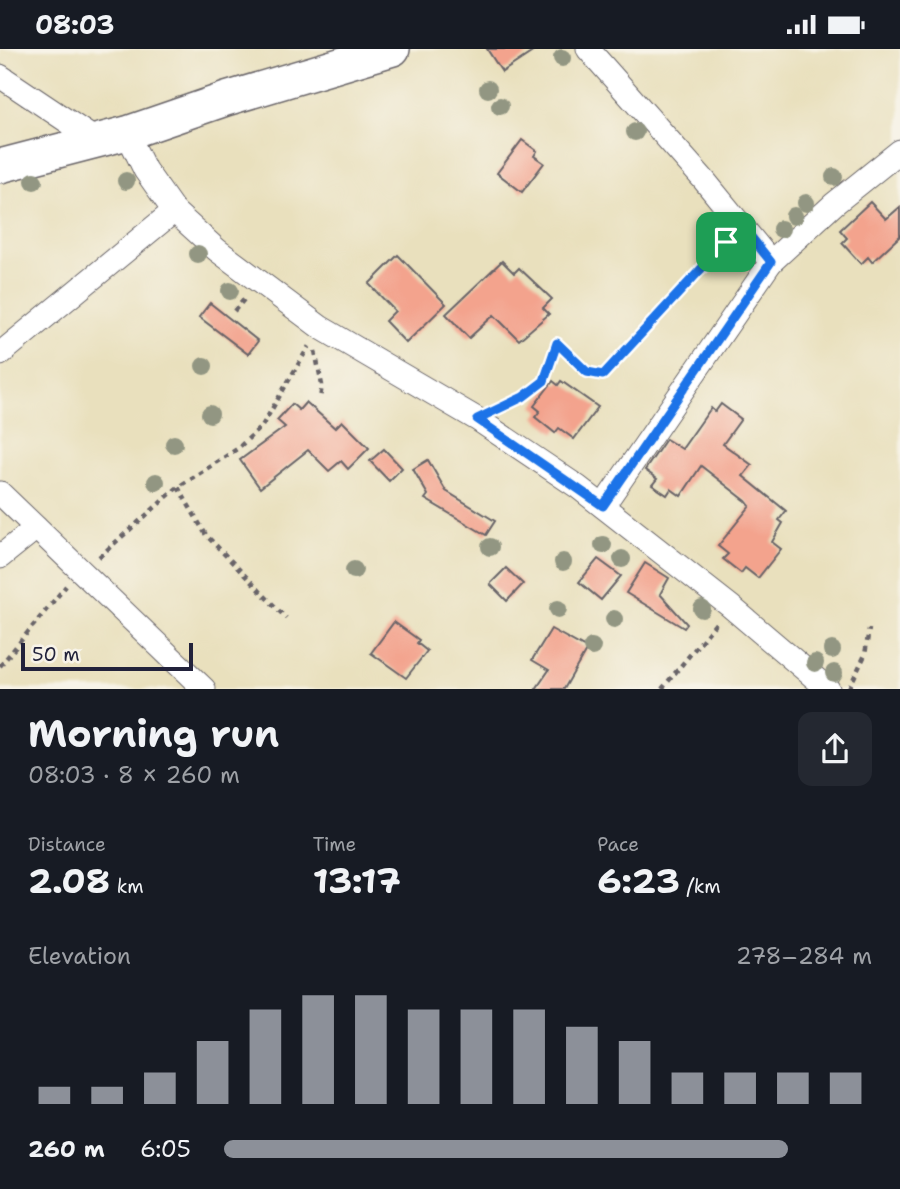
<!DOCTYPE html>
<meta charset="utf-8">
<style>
:root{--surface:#171b24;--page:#242831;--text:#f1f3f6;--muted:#9ea1a6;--accent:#8c9099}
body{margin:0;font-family:"Shantell Sans",sans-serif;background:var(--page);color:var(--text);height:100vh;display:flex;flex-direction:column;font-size:26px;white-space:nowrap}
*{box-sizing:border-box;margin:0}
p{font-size:23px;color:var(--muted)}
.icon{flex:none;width:38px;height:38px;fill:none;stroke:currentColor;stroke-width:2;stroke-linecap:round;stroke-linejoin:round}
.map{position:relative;height:640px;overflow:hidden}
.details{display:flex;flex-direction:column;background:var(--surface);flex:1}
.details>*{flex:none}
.scale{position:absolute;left:21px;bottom:18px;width:172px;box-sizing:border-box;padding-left:7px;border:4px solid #22223b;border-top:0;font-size:19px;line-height:24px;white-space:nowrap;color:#22223b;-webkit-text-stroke:5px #f7f3e8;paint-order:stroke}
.pin{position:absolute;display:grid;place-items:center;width:60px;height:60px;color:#fff;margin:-30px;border-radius:14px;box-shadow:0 4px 10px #0006}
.round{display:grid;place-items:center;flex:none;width:74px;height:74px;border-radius:14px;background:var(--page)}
.overview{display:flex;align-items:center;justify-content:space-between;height:119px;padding:0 28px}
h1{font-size:38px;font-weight:700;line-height:52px}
.metrics{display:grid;grid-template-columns:repeat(3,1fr);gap:10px;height:119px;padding:7px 28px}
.metrics div{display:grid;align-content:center}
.metrics b{font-size:35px;font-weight:700}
.metrics small{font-size:19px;font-weight:400}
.metrics p{font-size:19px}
.chart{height:196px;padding:14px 28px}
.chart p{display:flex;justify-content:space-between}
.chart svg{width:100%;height:126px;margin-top:7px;stroke:var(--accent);stroke-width:6}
ul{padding:0 28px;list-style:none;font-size:23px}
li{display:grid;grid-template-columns:112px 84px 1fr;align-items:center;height:52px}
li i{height:18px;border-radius:9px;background:var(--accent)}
.status{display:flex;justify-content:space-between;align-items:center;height:49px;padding:0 35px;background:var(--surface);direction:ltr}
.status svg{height:19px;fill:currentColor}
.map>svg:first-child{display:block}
.building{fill:#f3a38d}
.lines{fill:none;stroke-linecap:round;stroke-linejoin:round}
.street-casing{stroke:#686468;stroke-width:25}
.secondary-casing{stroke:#686468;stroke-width:36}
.path{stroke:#686468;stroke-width:4.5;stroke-dasharray:5 5;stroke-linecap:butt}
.street{stroke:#fff;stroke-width:23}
.secondary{stroke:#fff;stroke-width:33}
.tree{fill:#929682}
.route-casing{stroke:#fff;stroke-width:14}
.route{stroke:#1a73e8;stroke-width:9}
</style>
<div class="status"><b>08:03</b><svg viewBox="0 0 49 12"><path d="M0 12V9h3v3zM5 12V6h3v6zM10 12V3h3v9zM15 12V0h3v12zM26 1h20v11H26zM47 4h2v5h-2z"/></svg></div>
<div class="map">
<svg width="900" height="640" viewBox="0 0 900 640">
<rect width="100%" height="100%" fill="#f7f3e8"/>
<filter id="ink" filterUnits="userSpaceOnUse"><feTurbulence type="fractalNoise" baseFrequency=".0143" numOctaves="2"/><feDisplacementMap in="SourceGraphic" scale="14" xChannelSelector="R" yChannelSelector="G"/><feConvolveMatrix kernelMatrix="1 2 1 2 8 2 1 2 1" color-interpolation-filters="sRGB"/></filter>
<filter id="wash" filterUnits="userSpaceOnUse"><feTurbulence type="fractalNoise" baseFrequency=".00686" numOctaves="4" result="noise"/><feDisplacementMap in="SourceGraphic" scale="28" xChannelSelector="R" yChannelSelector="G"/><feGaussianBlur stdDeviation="1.57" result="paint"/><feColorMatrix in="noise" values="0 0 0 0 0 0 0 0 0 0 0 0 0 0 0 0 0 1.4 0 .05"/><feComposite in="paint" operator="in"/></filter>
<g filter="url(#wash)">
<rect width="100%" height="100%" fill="#e9e0bd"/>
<g id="blocks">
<g class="building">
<polygon points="487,0 537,0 502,23"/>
<polygon points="522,91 537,102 534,107 544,114 522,143 497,124"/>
<polygon points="870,153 886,170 900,158 900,187 872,213 868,208 861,215 842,194 847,189 840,181"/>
<polygon points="398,206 446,255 406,294 385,272 395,262 369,235"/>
<polygon points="502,212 514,224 519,219 552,250 543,259 549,265 519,291 494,266 469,289 446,265"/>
<polygon points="210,254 258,292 248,305 199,268"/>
<polygon points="553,332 558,336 561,332 598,358 574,390 559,379 555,384 535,368 540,362 534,357"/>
<polygon points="306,353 335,379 342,372 369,399 348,420 341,412 329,422 308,401 260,439 240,411 285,378 277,371 292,355 299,361"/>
<polygon points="721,355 741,370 723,395 752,416 743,427 786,462 779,471 783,474 772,493 781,500 758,529 745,519 741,524 723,510 728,505 718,497 750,457 746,452 701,417 681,447 671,440 667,446 652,436 657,430 645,421 666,390 682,400 711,359 715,363"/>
<polygon points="384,400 402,419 389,432 370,412"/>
<polygon points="428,411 446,442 495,472 486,486 425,450 428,446 413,420"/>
<polygon points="598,510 621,527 601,551 579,533"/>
<polygon points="645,514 669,529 660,545 687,575 684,579 626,544"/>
<polygon points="506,519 523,535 507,552 490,535"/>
<polygon points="394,573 419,591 417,594 427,602 406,629 371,604"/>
<polygon points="551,580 587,600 564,640 536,640 549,621 532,611"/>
</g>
</g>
</g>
<g filter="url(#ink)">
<use href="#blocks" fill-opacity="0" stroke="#686468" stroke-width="2"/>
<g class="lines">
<defs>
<g id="street">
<polyline points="588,0 704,131 771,213"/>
<polyline points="0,27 97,92"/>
<polyline points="127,84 145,121 174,162 217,201 320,278 477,370 578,438 730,557 828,640"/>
<polyline points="0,305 174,162"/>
<polyline points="0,444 204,640"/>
<polyline points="603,457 771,213 834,155 900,102"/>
<polyline points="0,508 36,479"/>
</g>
<polyline id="secondary" points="0,117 127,84 226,50 393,0"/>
</defs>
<use href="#street" class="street-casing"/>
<use href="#secondary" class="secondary-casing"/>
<g class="path">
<polyline points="234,262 247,247"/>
<polyline points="315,302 322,336 320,350"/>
<path d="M500,359C542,340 543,337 557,294L587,323L603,326L726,193"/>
<polyline points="178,438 206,486 286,569"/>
<polyline points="99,508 178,438 237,400 262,377 309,297"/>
<polyline points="0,617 66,537"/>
<polyline points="849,639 865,606 869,580"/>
<polyline points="662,640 716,574"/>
</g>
<use href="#street" class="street"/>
<use href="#secondary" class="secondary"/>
</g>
<g class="tree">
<circle cx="562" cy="9" r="9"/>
<circle cx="488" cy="40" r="9"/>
<circle cx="500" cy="57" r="9"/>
<circle cx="635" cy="83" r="9"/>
<circle cx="834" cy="128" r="9"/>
<circle cx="34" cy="132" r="9"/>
<circle cx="126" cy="132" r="9"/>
<circle cx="806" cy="154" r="9"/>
<circle cx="794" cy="167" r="9"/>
<circle cx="781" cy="180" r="9"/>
<circle cx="198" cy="205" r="9"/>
<circle cx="230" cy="242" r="9"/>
<circle cx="204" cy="317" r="9"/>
<circle cx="210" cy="365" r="9"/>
<circle cx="174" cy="395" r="9"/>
<circle cx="156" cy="433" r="9"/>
<circle cx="603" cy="496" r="9"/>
<circle cx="490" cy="498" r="9"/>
<circle cx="622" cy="510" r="9"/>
<circle cx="563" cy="513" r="9"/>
<circle cx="354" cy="521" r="9"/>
<circle cx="558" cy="560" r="9"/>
<circle cx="702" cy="560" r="9"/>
<circle cx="614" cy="570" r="9"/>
<circle cx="592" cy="598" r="9"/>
<circle cx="832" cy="601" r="9"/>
<circle cx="815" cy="614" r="9"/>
<circle cx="834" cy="624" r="9"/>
</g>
</g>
<g class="lines" filter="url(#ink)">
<defs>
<polygon id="route" points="736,169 771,213 603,457 477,370 523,348 544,332 557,294 587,323 603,326 726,193"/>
</defs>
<use href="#route" class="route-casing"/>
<use href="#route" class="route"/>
</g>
</svg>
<div class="scale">50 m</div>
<div class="pin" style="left:726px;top:193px;background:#1e9e55"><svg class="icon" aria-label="arrive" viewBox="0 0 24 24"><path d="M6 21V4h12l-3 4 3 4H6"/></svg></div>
</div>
<section class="details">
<div class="overview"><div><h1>Morning run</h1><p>08:03 · 8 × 260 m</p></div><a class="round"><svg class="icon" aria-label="share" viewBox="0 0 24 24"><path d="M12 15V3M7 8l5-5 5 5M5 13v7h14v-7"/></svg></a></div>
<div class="metrics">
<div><p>Distance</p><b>2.08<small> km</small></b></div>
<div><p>Time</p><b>13:17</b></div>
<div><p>Pace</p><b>6:23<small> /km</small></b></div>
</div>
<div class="chart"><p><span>Elevation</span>278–284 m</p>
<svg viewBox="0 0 160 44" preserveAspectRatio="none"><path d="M5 44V38M15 44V38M25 44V33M35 44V22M45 44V11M55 44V6M65 44V6M75 44V11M85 44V11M95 44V11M105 44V17M115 44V22M125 44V33M135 44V33M145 44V33M155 44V33"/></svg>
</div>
<ul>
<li><b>260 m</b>6:05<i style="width:87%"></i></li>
</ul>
</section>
